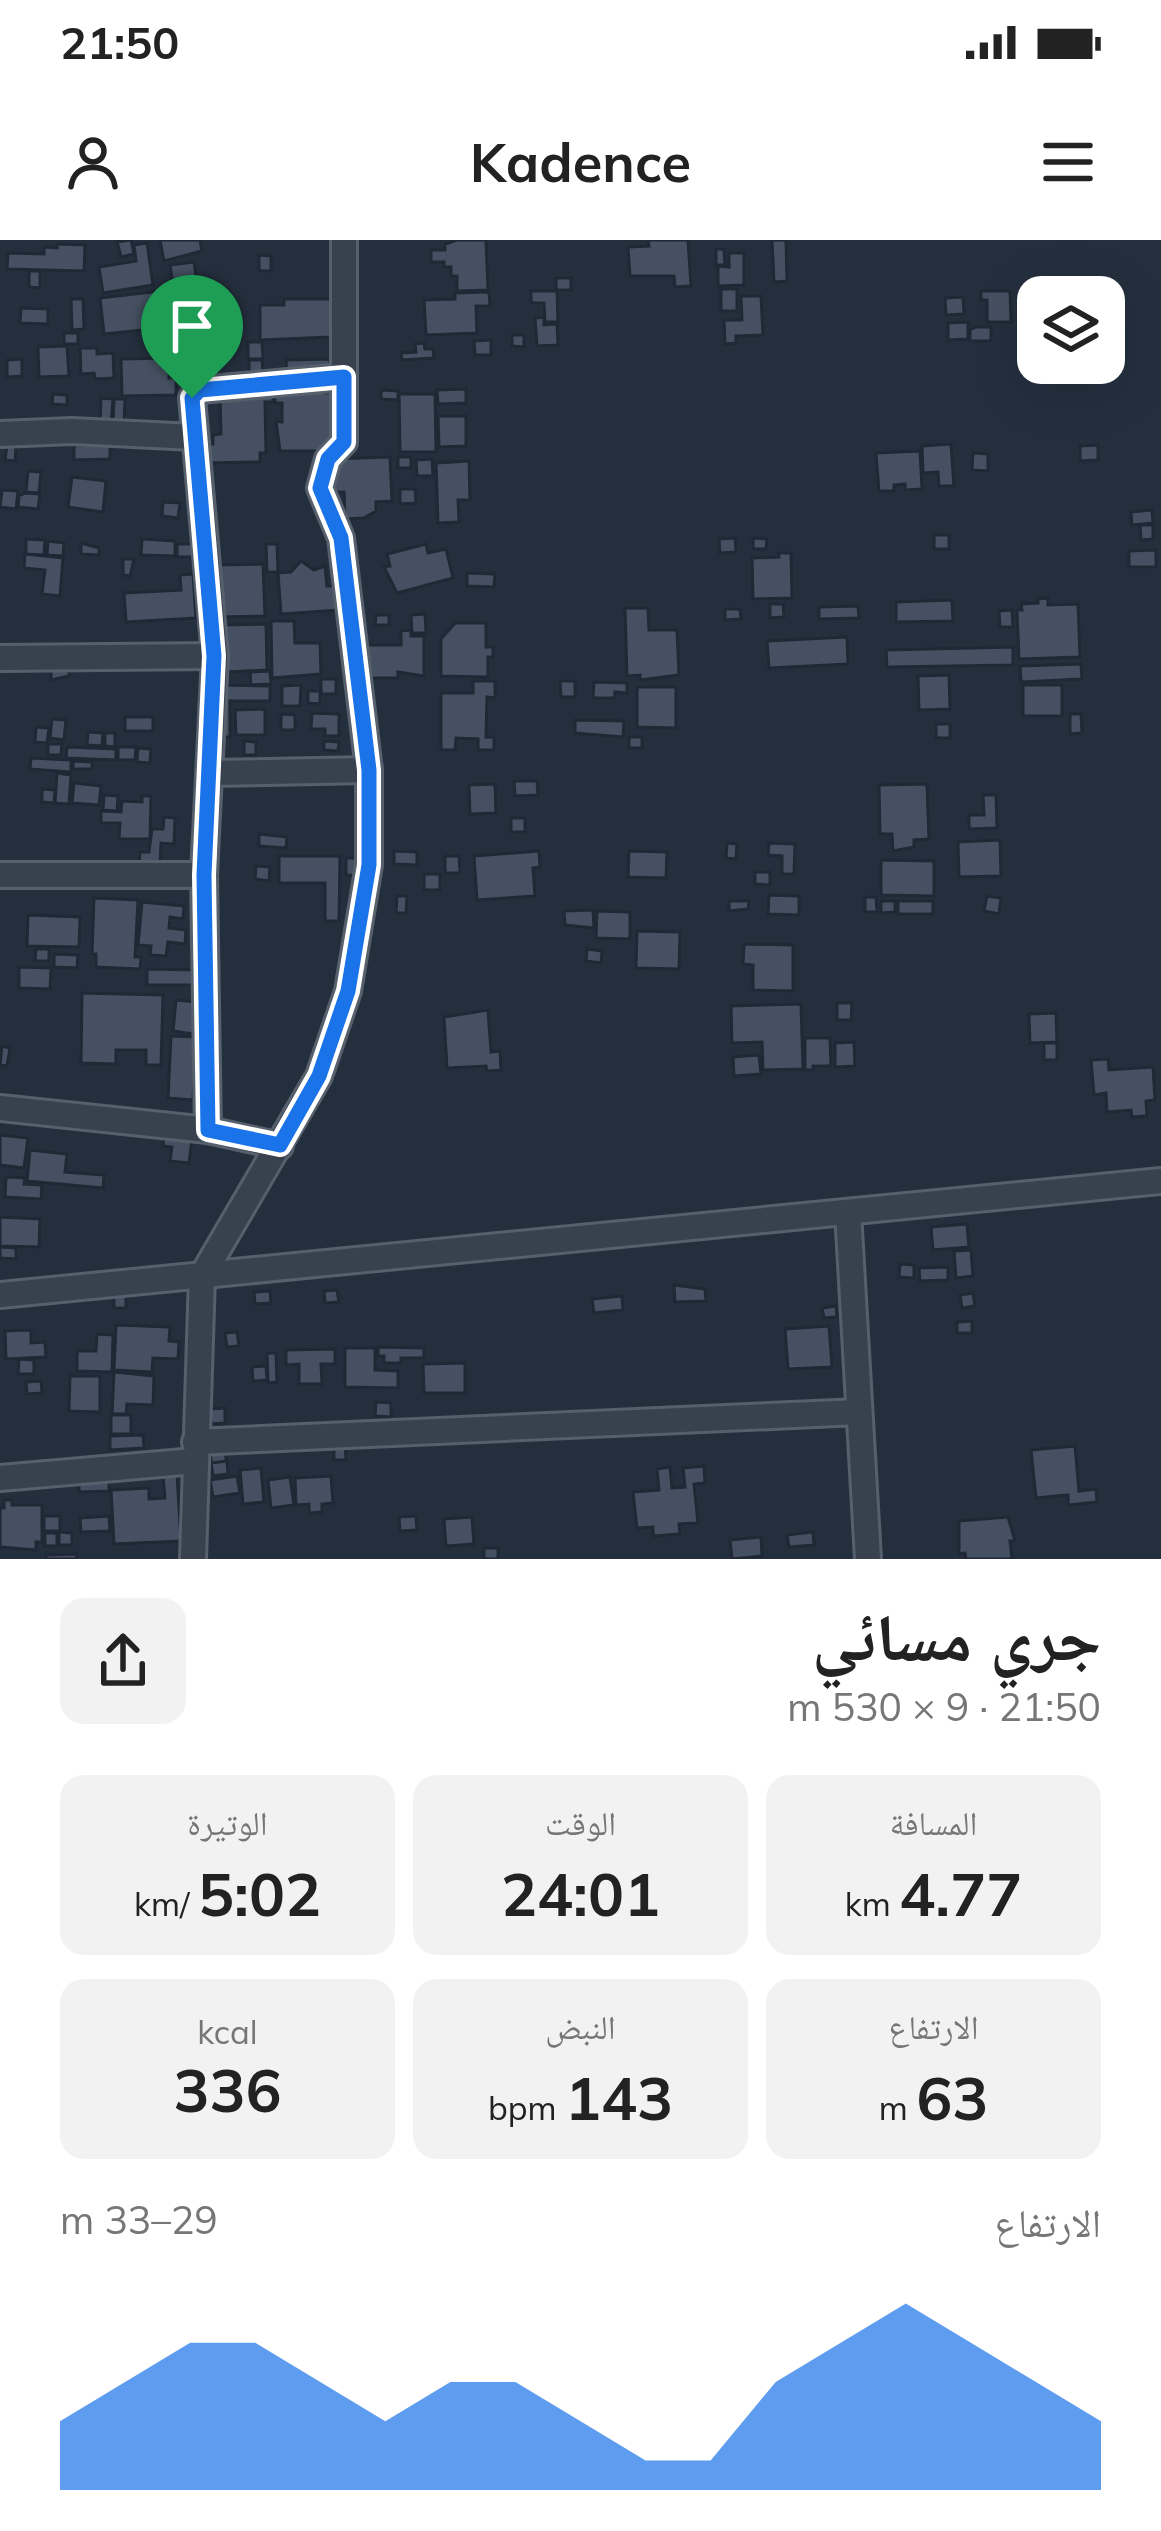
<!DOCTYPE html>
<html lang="ar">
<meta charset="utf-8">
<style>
:root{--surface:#fff;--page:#f2f2f2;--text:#222;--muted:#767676;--accent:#1a73e8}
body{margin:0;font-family:Mulish,"Noto Naskh Arabic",sans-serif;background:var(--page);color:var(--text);direction:rtl;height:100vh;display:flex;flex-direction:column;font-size:45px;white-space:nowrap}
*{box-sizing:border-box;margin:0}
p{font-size:39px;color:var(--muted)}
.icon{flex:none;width:66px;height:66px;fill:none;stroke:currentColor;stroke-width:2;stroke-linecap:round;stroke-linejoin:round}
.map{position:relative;height:1319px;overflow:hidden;direction:ltr}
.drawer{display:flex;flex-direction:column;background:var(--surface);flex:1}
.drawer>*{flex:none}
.controls{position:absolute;left:1017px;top:36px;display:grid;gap:24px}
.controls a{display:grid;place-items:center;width:108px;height:108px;border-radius:24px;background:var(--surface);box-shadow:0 12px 48px #0002;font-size:60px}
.pin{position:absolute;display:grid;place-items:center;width:102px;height:102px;color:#fff;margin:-123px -51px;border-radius:50% 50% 50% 0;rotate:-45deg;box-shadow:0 0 12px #0007}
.pin .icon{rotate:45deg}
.round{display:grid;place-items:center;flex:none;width:126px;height:126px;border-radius:24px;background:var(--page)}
.overview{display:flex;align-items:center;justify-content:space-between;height:204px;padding:0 60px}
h1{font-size:66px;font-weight:700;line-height:90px}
.stats{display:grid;grid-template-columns:repeat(3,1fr);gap:18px;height:204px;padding:12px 60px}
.stats div{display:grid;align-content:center;border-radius:24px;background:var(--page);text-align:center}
.stats b{font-size:60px;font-weight:700}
.stats small{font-size:33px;font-weight:400}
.stats p{font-size:33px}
.chart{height:336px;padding:24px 60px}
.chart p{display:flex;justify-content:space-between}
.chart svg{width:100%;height:216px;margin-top:12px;fill:var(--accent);opacity:.7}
.status{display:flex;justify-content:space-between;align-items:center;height:84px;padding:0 60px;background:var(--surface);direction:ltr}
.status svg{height:33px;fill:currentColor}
header{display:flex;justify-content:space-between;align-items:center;height:156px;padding:0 60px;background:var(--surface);font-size:54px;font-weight:700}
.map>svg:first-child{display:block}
.building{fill:#455162;stroke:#1f2835;stroke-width:3}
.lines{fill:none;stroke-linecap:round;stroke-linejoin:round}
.minor-casing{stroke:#565f6c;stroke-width:30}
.minor{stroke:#38414e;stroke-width:24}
.route-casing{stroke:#fff;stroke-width:24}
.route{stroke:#1a73e8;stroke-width:15}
</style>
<div class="status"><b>21:50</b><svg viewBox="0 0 49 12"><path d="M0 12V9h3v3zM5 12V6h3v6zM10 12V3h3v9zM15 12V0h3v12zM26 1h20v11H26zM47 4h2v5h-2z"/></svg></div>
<header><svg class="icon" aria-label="menu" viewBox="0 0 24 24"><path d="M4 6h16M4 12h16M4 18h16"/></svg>Kadence<svg class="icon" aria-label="person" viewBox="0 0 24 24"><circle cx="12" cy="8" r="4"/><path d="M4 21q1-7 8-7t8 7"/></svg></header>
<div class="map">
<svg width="1161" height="1319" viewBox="0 0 1161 1319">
<rect width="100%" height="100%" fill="#242f3e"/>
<g class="building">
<polygon points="131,0 134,14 121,17 117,2"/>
<polygon points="160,0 200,0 202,11 164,21"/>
<polygon points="457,0 486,0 488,50 457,51 457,36 451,36 451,27 444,27 444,22 431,22 431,10 445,10 445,4"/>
<polygon points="648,0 688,0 691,46 675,47 674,36 630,36 628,7 649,6"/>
<polygon points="772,0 786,0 787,41 774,42"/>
<polygon points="147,3 153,45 103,53 99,27 136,21 134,5"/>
<polygon points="57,4 85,5 84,31 7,29 8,13 44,14 44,7 57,8"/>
<polygon points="716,9 724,9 725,25 716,25"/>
<polygon points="729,13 744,13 744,45 718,46 718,26 729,27"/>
<polygon points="259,15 271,16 271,31 259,31"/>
<polygon points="194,22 198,49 174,52 170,25"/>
<polygon points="29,31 40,31 40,48 29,47"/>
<rect x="556" y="38" width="15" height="12"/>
<rect x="721" y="49" width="16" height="22"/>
<polygon points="169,50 172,87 104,94 100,58"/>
<polygon points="531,51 557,51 558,82 545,82 544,63 531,63"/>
<polygon points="981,51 1010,51 1011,82 987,82 987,60 981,60"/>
<polygon points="489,52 490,66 476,66 477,93 426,95 424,60 455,59 455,53"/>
<polygon points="741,56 761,56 763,95 736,96 736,103 725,104 724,80 742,80"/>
<polygon points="963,57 964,74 946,75 945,58"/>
<polygon points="71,59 83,59 84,89 72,90"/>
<polygon points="284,59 338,59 338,68 331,68 331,97 260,100 260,65 284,65"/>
<polygon points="190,63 191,78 174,79 173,64"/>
<polygon points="21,68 48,69 48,84 20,83"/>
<polygon points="544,77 544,85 557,84 558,105 537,106 535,78"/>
<polygon points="968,82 968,99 948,100 948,83"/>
<polygon points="976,87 991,87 991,101 970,101 970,90"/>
<rect x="64" y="93" width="14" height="11"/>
<polygon points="512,95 524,95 524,107 512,106"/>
<polygon points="200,97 234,97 234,116 201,116"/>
<polygon points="491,100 491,115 475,115 474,101"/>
<polygon points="248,102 262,102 263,119 248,119"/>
<polygon points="424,103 425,109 433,109 434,118 402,120 401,113 416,112 415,104"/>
<polygon points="67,106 69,136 39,137 38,107"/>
<polygon points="80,108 97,108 97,114 113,113 114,138 95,139 94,133 81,134"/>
<polygon points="169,118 169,138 176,138 176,155 122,156 121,119"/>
<polygon points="22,119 22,136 7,137 7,120"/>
<polygon points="330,119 330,136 287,136 286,120"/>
<polygon points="249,120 262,120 263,133 249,134"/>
<polygon points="466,149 466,163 438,164 437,150"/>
<polygon points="381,150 398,151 398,160 381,159"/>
<polygon points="275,151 335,153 334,211 280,211 276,181 282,182 282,163 275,163"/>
<polygon points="53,154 67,155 67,165 52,164"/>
<polygon points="399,154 435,154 436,212 400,212"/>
<polygon points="273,155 273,162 265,162 266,213 260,213 260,222 203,223 203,204 213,204 213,195 221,194 220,156"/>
<polygon points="101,158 113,159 111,185 100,184"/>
<polygon points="114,159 125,159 124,183 113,183"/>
<polygon points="438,176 466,176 466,206 439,207"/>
<polygon points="951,204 954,246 939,246 938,232 923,233 922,206"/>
<polygon points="7,205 16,206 15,221 5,220"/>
<polygon points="74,205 110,205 110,219 74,220"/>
<polygon points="1098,205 1098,220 1080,221 1080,206"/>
<polygon points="920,211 922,249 905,250 905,244 894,245 894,251 879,251 876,213"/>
<polygon points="973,213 988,214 988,231 972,230"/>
<polygon points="390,217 392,261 376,262 376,271 364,278 345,279 344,252 331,252 330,219"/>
<rect x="398" y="217" width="13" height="11"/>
<polygon points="432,219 433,236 417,236 416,220"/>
<polygon points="469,221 470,260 458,260 459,282 438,283 436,223"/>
<polygon points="28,231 41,232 39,253 26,252"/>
<polygon points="72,237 106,241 103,272 68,267"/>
<polygon points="400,249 415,249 416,263 400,264"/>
<polygon points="2,250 18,251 16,269 0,267"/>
<polygon points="25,253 40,254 38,269 18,267 19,256"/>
<polygon points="163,262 180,263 178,278 162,276"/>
<polygon points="1152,270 1153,283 1132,285 1131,272"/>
<polygon points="1140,285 1153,285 1153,299 1141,300"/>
<rect x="934" y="295" width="15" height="14"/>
<polygon points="735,298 736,312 720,313 719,299"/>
<polygon points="753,298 767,299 766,309 753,309"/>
<polygon points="26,299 45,300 44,315 26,314"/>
<polygon points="142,299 175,301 175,316 141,315"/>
<polygon points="48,301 64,303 63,316 47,315"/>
<polygon points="81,303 99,308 99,315 81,314"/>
<rect x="177" y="304" width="23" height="13"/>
<polygon points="266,304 277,304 278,332 267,332"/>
<polygon points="426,304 428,313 446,309 453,338 397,353 384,327 390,326 387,314"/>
<polygon points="1156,310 1156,327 1129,327 1129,311"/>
<polygon points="778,313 791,313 792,358 753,359 752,318 779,317"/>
<polygon points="25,314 63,318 60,356 42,354 45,330 24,328"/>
<polygon points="123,319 134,319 130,336 123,335"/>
<polygon points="301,321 314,330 325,326 327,346 338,346 339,370 281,374 278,333 291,332"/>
<polygon points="263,324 265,376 218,377 216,325"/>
<polygon points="467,333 495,334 494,347 467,346"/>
<polygon points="193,334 196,378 126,382 124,353 181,350 180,335"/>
<polygon points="1048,358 1048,365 1078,364 1080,417 1019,419 1017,370 1022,370 1021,364 1038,363 1038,359"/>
<polygon points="952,360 953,381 896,382 896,362"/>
<polygon points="770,364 783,364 784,377 770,378"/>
<polygon points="858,366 859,378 819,379 819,367"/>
<polygon points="625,368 648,368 649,390 677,390 679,435 640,440 640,435 627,436"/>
<polygon points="725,369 740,369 741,379 725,380"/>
<polygon points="1012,370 1013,387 1000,387 999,371"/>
<polygon points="425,374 426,393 412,393 411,375"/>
<polygon points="376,375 389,375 389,385 375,385"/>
<polygon points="271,381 294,381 295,403 320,403 321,434 272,438"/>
<polygon points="455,383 486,383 486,407 493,407 493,417 488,417 488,437 441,436 441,399"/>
<polygon points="266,384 267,430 226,432 224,385"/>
<polygon points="411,390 411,396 424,396 424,436 398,432 398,438 367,438 367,405 401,405 401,391"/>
<polygon points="847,397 848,424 769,428 767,401"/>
<polygon points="1013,407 1013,425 887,427 886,410"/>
<polygon points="1081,424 1082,439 1021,442 1020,426"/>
<polygon points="51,427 69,428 69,436 51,440"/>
<polygon points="270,431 271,444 251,445 250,432"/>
<polygon points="949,435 950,469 919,470 918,436"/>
<rect x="321" y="439" width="15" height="15"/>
<polygon points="473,441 495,441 495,458 487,457 486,497 494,497 494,510 478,510 478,499 456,498 455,510 441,510 441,453 473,453"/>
<polygon points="560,441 575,441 575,457 561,457"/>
<polygon points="594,442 627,443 627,453 615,452 615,458 593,458"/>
<polygon points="217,445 270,446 270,461 230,461 230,497 216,497"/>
<polygon points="301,445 300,466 282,466 282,446"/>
<rect x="1023" y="445" width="39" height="31"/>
<polygon points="637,447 676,447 676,488 637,487"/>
<polygon points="308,451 320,451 320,464 308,463"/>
<polygon points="265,469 265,495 236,495 235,470"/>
<polygon points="312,473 339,474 339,496 325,496 325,489 311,489"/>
<polygon points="281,474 295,475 295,490 281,490"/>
<polygon points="1070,474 1081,474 1082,493 1070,494"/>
<rect x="125" y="477" width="28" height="14"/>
<polygon points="52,479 66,480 64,500 50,498"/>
<polygon points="575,480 624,481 623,497 575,493"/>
<rect x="936" y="484" width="14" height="14"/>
<polygon points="36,487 49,488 47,503 35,502"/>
<polygon points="88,492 103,493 102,506 87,505"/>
<polygon points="105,493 115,493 115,507 105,506"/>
<rect x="629" y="497" width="13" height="11"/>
<polygon points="244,501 256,502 256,515 244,515"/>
<polygon points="324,501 339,502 338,511 324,510"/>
<polygon points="48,504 62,504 61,515 48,515"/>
<polygon points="67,507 116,509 116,520 66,518"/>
<polygon points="118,507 136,507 135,520 118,520"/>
<polygon points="138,508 151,509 150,523 137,522"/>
<polygon points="31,518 71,520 71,532 30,529"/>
<polygon points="73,521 92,522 92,529 73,529"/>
<polygon points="57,533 71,535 69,564 55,563"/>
<polygon points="514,541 537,541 538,555 515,556"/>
<polygon points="74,543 101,546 99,565 72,563"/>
<polygon points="495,544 496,573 470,574 469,545"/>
<polygon points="927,544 929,599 914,600 914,607 893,611 892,594 880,594 879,545"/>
<polygon points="42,549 55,550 54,563 42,562"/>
<polygon points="104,555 118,556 117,571 103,570"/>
<polygon points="983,555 996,555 997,588 969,589 969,575 984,575"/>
<polygon points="142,556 151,556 150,599 119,599 120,583 101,583 101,571 121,572 122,561 142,562"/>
<polygon points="164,577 175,578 174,604 161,603 160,625 139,624 140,612 149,612 152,589 163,589"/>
<rect x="511" y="578" width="14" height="14"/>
<polygon points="259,594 287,597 286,608 259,606"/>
<polygon points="1000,600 1001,636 959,637 958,602"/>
<polygon points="727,603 737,604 736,619 726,618"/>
<polygon points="769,603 795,604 794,634 782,634 782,616 768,615"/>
<polygon points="394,611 417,612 417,625 394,624"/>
<polygon points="539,611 540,627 533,628 535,656 477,660 474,616"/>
<polygon points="629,611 667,612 666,638 628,637"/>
<polygon points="279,616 340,616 339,681 325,681 325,643 279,643"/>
<polygon points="445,616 459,616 460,633 445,633"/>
<polygon points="346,618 362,618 362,636 346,635"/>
<polygon points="881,620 934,621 934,656 881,655"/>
<polygon points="256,626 270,627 269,641 255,639"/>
<polygon points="755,632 770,632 770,645 755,644"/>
<rect x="424" y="634" width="16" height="16"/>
<polygon points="769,655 799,656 799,675 768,674"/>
<polygon points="397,656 407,656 406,673 396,673"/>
<polygon points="987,656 1001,658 999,674 984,671"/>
<polygon points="865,657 876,657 877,672 865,672"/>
<polygon points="94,658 138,660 135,717 141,717 140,729 96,727 96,714 92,714"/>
<polygon points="729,661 749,661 748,669 729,671"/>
<polygon points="881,661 895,661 895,672 881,673"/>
<rect x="898" y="661" width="35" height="13"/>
<polygon points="142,662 184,666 183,679 170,677 169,688 186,690 185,704 168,702 166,716 150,715 151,706 138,705"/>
<polygon points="593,670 594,688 565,685 564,671"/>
<polygon points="597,671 630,672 630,699 596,698"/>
<polygon points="28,675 80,677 79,707 27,706"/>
<polygon points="637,691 680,692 679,729 636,728"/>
<polygon points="744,704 793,705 793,751 753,750 753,725 743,724"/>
<polygon points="36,709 49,709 49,721 35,721"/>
<polygon points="587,709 602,711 601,723 586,721"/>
<polygon points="54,714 78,715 77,728 54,727"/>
<polygon points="19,727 51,728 50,749 19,748"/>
<polygon points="147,729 198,730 197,745 147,745"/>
<polygon points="82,753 163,755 161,825 146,825 146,810 116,810 116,824 81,823"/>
<polygon points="176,760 196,762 193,794 173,791"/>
<polygon points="837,763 852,763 851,780 837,780"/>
<polygon points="801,764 803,829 763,830 762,802 732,803 731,766"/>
<polygon points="488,770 491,812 500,811 501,830 487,831 486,826 447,828 444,777"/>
<polygon points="1056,773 1057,802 1030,803 1029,774"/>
<polygon points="171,796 196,797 193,860 168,858"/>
<polygon points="805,798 830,798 831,826 813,826 813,830 805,830"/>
<polygon points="854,802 855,826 835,827 835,803"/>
<rect x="1044" y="803" width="13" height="17"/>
<polygon points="2,806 10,808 7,826 0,825"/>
<polygon points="759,815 761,834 734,836 733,817"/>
<polygon points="1108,819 1109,830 1153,827 1155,860 1146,861 1147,876 1132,877 1131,870 1107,872 1106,853 1094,855 1091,820"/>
<polygon points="0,895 28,898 24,928 0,925"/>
<polygon points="164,896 192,899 189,923 170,921 172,907 163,906"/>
<polygon points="30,910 67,914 65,932 104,935 103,948 27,941"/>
<polygon points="6,937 25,938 24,944 42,945 41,959 5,957"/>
<polygon points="0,977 40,979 39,1007 0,1006"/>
<polygon points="967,984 969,1007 933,1010 931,987"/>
<polygon points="0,1007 16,1008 16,1019 0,1018"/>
<polygon points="971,1010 973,1036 956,1038 954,1011"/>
<polygon points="900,1024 914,1025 914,1038 899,1037"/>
<polygon points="948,1027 948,1040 920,1041 919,1028"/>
<polygon points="674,1045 705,1049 706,1061 675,1062"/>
<polygon points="337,1050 339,1062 325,1063 324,1051"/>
<polygon points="270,1051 271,1063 255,1064 254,1052"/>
<polygon points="973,1053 975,1066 962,1068 960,1055"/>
<polygon points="114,1055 126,1056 126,1068 114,1068"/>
<polygon points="622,1056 623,1070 594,1073 592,1059"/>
<polygon points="836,1066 837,1077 824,1078 822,1068"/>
<polygon points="972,1081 972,1093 957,1093 957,1082"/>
<polygon points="116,1085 170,1087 169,1101 179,1102 178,1119 153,1118 152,1132 114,1130"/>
<polygon points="829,1086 832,1127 788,1129 785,1089"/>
<polygon points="31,1090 31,1103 45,1102 46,1117 6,1119 5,1091"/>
<polygon points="237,1092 239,1106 227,1107 225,1093"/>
<polygon points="97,1094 113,1095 112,1132 77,1131 77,1111 96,1111"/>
<polygon points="378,1107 424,1108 424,1118 401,1118 401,1123 384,1123 384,1116 378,1116"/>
<polygon points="345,1108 375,1108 375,1130 398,1131 398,1148 345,1147"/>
<polygon points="335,1109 335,1124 321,1124 322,1144 299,1144 299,1124 286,1125 286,1110"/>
<polygon points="267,1113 276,1113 277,1142 268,1143"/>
<polygon points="19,1119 34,1120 34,1134 18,1134"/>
<polygon points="465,1123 465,1153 424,1153 423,1124"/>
<polygon points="266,1126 267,1140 253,1141 252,1127"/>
<polygon points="114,1132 154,1136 153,1165 127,1164 126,1174 112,1174"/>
<polygon points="70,1136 100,1136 100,1172 69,1171"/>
<polygon points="41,1141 42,1153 27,1154 26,1142"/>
<polygon points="376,1162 391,1163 391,1177 375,1176"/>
<polygon points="225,1168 225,1183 211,1184 210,1169"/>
<rect x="111" y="1175" width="20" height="19"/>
<polygon points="143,1195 144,1208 110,1210 110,1196"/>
<polygon points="334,1202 345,1202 346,1220 334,1220"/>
<polygon points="1075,1206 1079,1251 1096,1249 1097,1262 1068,1265 1068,1255 1036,1258 1031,1210"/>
<polygon points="225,1211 227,1225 212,1226 210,1212"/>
<polygon points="227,1221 228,1234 213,1236 211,1223"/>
<polygon points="704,1226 705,1243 694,1244 698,1283 679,1284 680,1294 653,1296 653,1287 637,1288 633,1252 659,1250 657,1229 670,1227 672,1248 685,1247 683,1228"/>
<polygon points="261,1228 264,1262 243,1264 240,1230"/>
<polygon points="177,1235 181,1301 114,1304 111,1250 149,1248 149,1259 165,1258 163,1236"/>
<polygon points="237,1236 240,1253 213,1257 210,1240"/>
<polygon points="331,1236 333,1263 322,1264 322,1272 309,1273 309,1264 296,1265 295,1238"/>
<polygon points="290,1237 294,1265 271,1268 268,1240"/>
<polygon points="109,1238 109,1251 79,1252 79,1239"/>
<polygon points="4,1260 12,1260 12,1265 42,1265 42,1302 36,1302 36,1310 0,1307 0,1268 4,1268"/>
<rect x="44" y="1276" width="16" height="15"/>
<polygon points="109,1276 110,1291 81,1292 80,1278"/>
<polygon points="416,1276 417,1290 400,1291 399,1277"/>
<polygon points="472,1277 474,1304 446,1306 444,1279"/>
<polygon points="1008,1277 1015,1301 1010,1301 1012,1319 966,1319 965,1313 959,1314 959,1281"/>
<polygon points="59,1292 72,1293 72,1305 59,1305"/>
<polygon points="813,1292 814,1305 789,1307 787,1295"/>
<rect x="45" y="1293" width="12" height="13"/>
<polygon points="761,1297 762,1316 732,1319 730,1300"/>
<rect x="484" y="1308" width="14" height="11"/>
<polygon points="76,1314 77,1319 46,1319 46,1315"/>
</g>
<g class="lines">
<defs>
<g id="minor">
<polyline points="0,194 72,191 194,197"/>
<polyline points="0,418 215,416"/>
<polyline points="210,533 369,530"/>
<polyline points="0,635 204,635"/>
<polyline points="0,868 208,890 280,906"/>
<polyline points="208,890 204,635 215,416 192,158 200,150 343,137"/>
<polyline points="848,972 868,1319"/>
<polyline points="0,1055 1161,941"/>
<polyline points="195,1202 859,1172"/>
<polyline points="0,1238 195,1221"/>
<polyline points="193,1319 202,1036 319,836 348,751 369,625 369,530 341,298 320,248 328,219 344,202 344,0"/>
</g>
</defs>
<use href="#minor" class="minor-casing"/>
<use href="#minor" class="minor"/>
</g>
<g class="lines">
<defs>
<polygon id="route" points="344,137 344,202 328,219 320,248 341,298 369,530 369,625 348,751 319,836 280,905 208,890 204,635 214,416 192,158 200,150"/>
</defs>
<use href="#route" class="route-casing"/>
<use href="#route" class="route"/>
</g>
</svg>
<div class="controls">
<a><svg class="icon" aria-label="layers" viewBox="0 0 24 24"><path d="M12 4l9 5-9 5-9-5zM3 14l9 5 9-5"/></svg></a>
</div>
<div class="pin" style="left:192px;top:158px;background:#1e9e55"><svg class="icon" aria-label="arrive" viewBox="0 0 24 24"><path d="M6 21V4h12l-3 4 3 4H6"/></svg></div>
</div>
<section class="drawer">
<div class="overview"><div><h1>جري مسائي</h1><p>21:50 · 9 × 530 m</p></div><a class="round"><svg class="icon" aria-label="share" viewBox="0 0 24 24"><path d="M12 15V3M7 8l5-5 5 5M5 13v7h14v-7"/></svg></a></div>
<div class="stats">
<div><p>المسافة</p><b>4.77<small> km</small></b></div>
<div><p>الوقت</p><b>24:01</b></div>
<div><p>الوتيرة</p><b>5:02<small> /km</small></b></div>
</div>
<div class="stats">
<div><p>الارتفاع</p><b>63<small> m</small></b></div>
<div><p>النبض</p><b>143<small> bpm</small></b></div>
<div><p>kcal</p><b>336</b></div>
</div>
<div class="chart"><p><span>الارتفاع</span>29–33 m</p>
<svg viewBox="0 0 160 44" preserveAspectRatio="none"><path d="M0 44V30L10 22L20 14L30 14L40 22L50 30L60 22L70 22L80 30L90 38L100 38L110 22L120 14L130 6L140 14L150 22L160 30V44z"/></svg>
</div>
</section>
